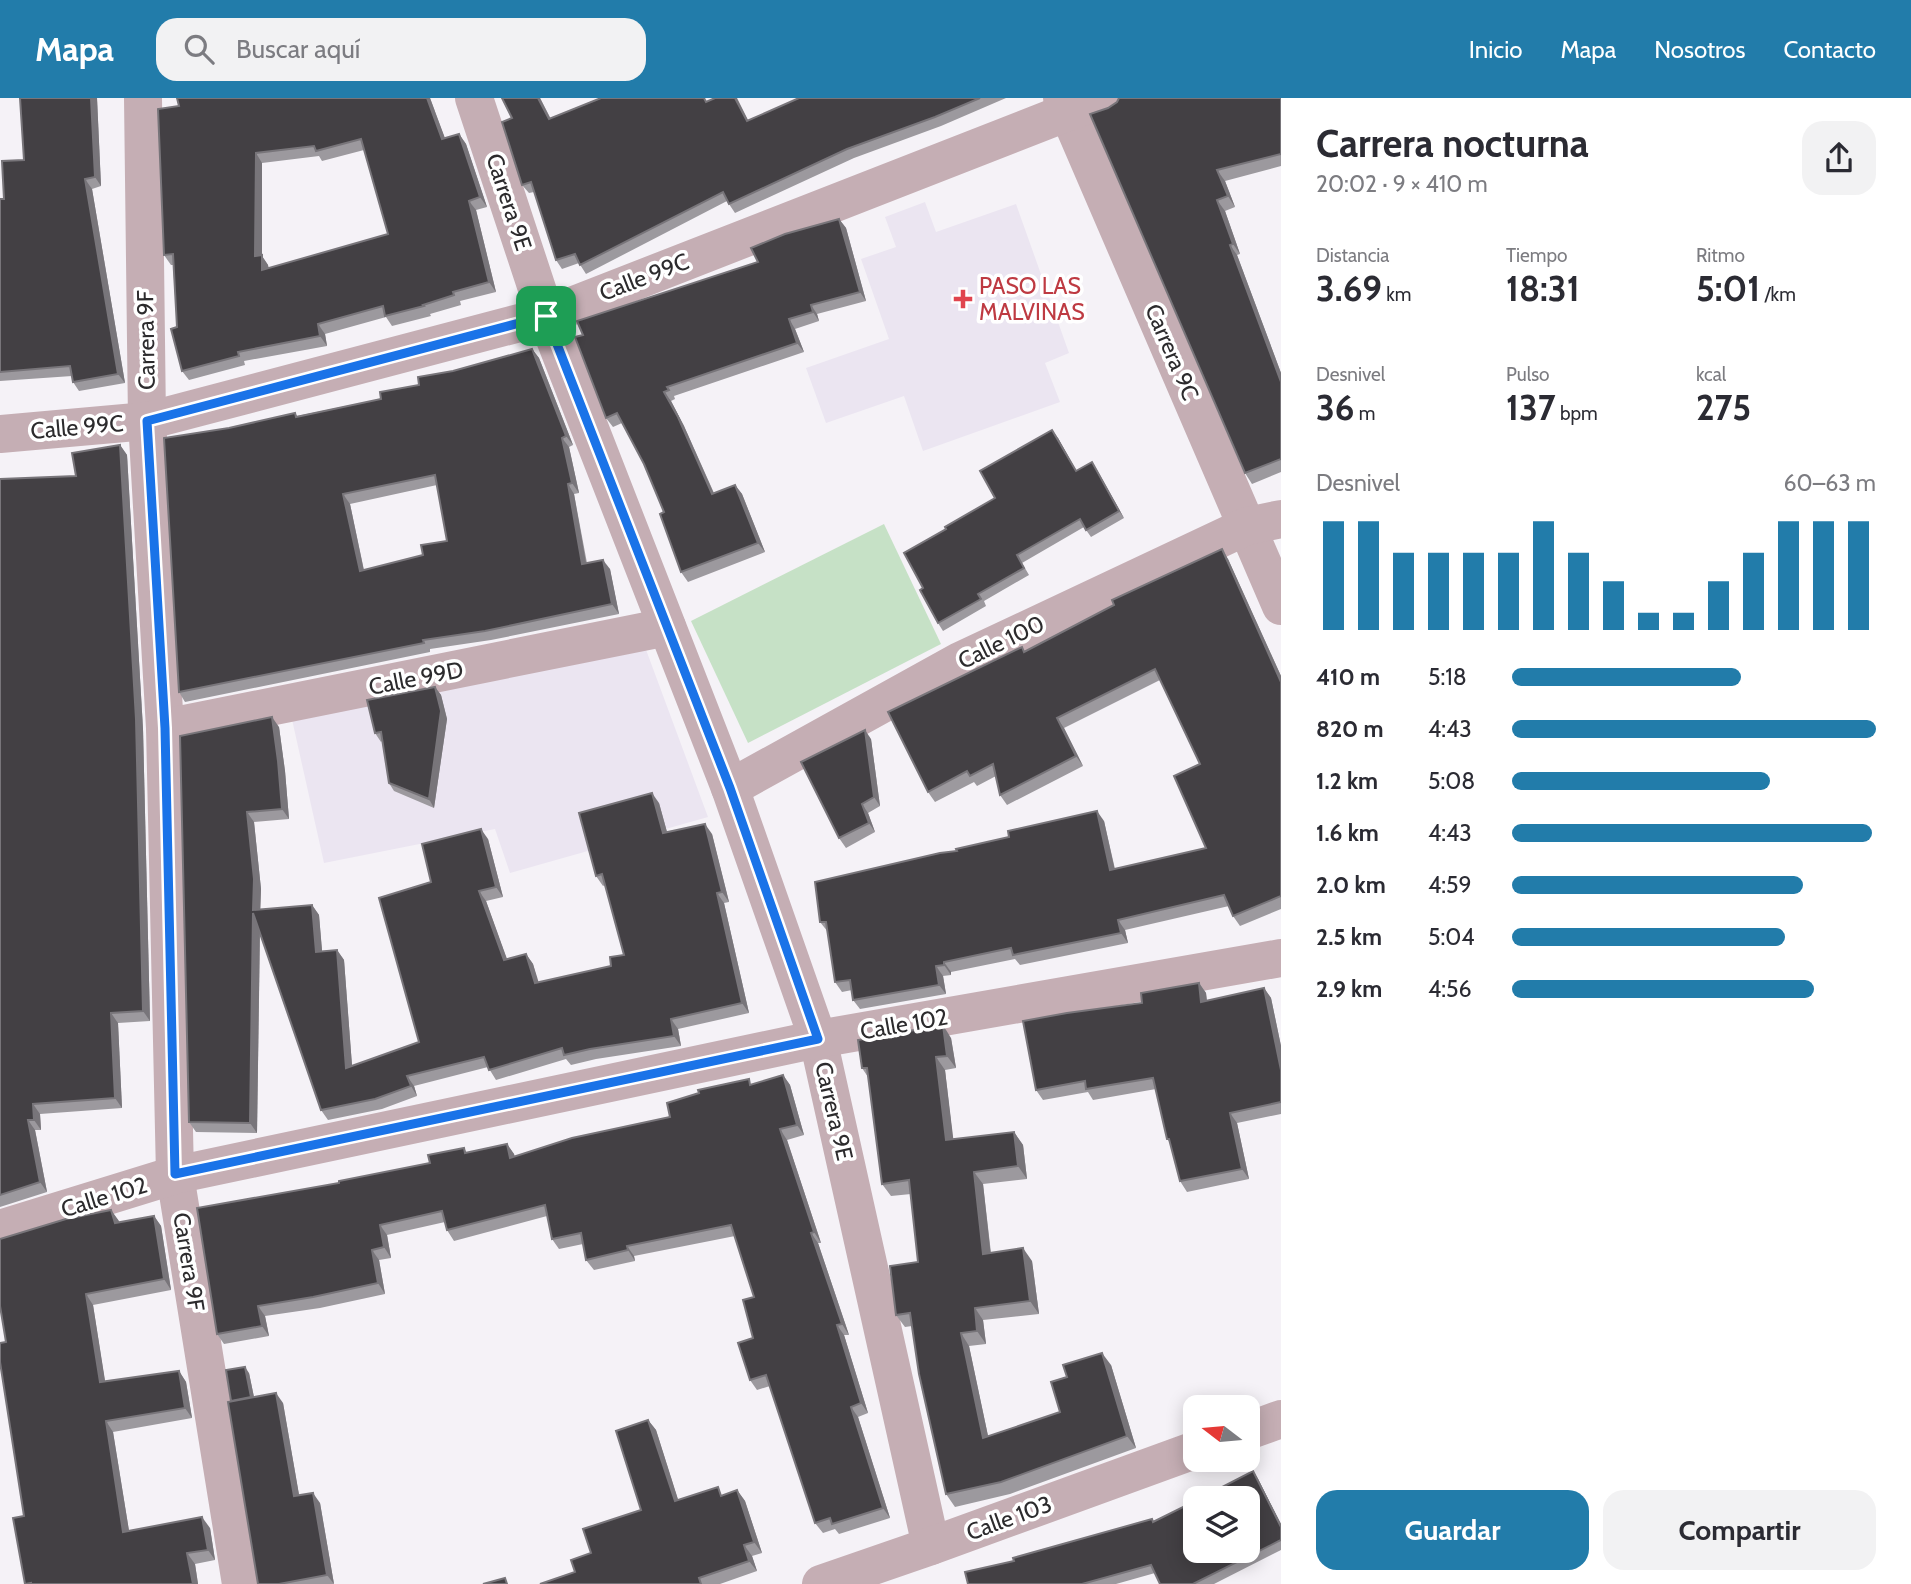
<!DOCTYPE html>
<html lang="es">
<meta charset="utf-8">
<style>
:root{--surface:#fff;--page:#f2f2f3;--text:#2b2b33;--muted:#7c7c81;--accent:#227caa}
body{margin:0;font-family:Cabin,sans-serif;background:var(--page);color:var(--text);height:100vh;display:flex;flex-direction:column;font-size:26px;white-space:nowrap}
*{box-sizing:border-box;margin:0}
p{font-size:23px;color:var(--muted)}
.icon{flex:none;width:38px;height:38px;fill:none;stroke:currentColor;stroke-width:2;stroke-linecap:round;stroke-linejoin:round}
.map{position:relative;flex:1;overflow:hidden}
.panel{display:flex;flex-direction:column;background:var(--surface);width:630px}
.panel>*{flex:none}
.needle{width:46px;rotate:286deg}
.tools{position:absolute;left:1183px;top:1297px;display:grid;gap:14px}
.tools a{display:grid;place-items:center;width:77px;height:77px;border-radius:14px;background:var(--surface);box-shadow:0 4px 18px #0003;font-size:35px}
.pin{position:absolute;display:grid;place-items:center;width:60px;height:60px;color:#fff;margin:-30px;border-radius:14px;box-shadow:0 4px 10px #0006}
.round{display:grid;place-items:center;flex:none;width:74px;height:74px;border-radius:21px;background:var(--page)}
.head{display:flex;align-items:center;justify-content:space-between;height:119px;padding:0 35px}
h1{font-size:38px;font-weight:700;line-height:52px}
.metrics{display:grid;grid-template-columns:repeat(3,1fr);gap:10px;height:119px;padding:7px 35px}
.metrics div{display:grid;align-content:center}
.metrics b{font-size:35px;font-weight:700}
.metrics small{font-size:19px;font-weight:400}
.metrics p{font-size:19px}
.chart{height:196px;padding:14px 35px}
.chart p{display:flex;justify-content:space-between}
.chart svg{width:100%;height:126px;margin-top:7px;stroke:var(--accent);stroke-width:6}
.action{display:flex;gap:14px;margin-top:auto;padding:14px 35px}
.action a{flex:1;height:80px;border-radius:21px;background:var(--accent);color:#fff;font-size:28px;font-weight:700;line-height:80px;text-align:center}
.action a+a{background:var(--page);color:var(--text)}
ul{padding:0 35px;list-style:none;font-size:23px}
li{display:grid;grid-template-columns:112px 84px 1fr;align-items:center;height:52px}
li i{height:18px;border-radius:9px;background:var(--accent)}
header{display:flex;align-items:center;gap:42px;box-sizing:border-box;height:98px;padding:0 35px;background:var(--accent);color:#fff}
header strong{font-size:33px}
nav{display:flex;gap:38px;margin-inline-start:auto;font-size:24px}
.search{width:490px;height:63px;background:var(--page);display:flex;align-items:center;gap:18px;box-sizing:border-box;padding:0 24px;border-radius:21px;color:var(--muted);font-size:26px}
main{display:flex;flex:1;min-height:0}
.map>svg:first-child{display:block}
.built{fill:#ebe5f1}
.green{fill:#c6e1c6}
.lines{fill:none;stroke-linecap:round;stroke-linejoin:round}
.minor{stroke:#c5aeb4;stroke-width:38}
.wall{fill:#9c999e;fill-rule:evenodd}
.shaded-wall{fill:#78757a}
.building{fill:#434044;stroke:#78757a;stroke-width:2;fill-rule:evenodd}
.route-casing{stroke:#fff;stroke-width:14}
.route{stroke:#1a73e8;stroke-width:9}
.health-dot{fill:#e0444e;stroke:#fff;stroke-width:2.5}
.labels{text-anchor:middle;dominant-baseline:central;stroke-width:7;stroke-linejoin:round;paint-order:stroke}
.street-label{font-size:23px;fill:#2c2b2d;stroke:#fff}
.health-label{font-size:23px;fill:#be3a42;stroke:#fff;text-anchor:start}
</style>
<header>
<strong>Mapa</strong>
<div class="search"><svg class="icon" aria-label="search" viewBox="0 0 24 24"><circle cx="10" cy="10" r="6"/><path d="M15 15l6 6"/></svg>Buscar aquí</div>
<nav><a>Inicio</a><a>Mapa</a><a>Nosotros</a><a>Contacto</a></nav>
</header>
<main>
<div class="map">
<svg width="1281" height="1486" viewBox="0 0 1281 1486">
<rect width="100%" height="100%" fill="#f5f2f7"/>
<g class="built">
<polygon points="925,104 936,134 1016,106 1069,255 1045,265 1060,304 923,353 904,298 826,325 806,270 889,241 861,161 896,149 885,119"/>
<polygon points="645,549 708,719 510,775 495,731 324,765 291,617"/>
</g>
<polygon class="green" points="884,426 941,546 748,645 691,523"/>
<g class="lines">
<g class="minor">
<polyline points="143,0 147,323 165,630 175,1077 241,1486"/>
<polyline points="474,0 546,218 730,690 818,941 931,1448"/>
<polyline points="1062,0 1281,508"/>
<polyline points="0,336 147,323 546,218 1068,14 1108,0"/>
<polyline points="165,630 667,529"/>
<polyline points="730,690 960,563 1247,428 1281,421"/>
<polyline points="0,1131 175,1077 818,941 1281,860"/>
<polyline points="1248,1333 1281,1321"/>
<polyline points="821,1486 931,1448 1195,1352"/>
</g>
</g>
<g class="wall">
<polygon points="97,0 101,88 92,91 125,285 79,293 73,284 72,278 0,283 0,101 4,101"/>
<path d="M177,0H430L445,41L459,36L466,46L487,109L476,112L496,194L460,203L461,207L430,216L431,218L392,228L386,219L325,236L327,248L244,263L245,267L189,282L182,273L177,229L173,167H171L164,157L179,8ZM364,52L388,136L269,170L268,167L262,158V65L319,58L322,63Z"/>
<polygon points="502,0 540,0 551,21 708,4 748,23 799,0 1006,0 941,28 854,60 735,115 727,103 586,176 579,165 562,171 556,162 534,94 529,95 522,87 512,20"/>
<polygon points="1281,0 1281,68 1225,83 1235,109 1225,113 1240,156 1237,157 1281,275 1281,374 1252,386 1245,375 1108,10 1117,4"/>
<polygon points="839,121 846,130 866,203 817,216 819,223 795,231 804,254 674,298 675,301 671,303 684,328 714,395 735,387 742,396 765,454 688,484 681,474 664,414 644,366 622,325 613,329 606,320 583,237 758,164"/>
<path d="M532,251L539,260L573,347L569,349L579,395L574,396L587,465L610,471L619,516L491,542L430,551V554L185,604L179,594L229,330L295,315L297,318L381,301L419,287L453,273ZM437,387L447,443L423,457L364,472L350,406Z"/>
<polygon points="1058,340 1076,373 1092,364 1124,420 1091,439 1084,429 1022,465 1029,477 984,503 986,508 943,533 938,525 923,490 946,431 995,400"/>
<polygon points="120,347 127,357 143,631 150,923 118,925 122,1010 40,1016 41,1032 35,1032 47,1094 0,1109 0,381 76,378"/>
<polygon points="1228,461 1281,578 1281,811 1240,828 1233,818 1229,808 1125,832 1128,845 1020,867 1015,861 951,874 951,877 943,878 946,896 860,911 853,902 852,892 842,894 835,884 828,834 820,824 957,753 1104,723 1115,771 1206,750 1200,666 1160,582 1064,630 1083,668 1007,707 1000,697 996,678 977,688 974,684 935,704 928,694 1025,554"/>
<polygon points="435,589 441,597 447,621 434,710 394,693 389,685 382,643 381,644 375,635"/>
<polygon points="279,629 285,673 289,721 254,724 261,791 260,812 312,807 319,817 322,853 337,852 344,862 352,968 419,944 431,784 488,741 503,799 486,803 507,862 526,856 533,866 538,885 611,868 624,857 605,787 603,788 596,778 659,705 667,734 712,736 729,804 724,805 749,915 678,931 681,948 596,961 571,967 566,961 496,982 488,969 414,988 417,998 382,1011 328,1022 321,1012 260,835 257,1035 196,1034 189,1024 180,638"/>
<polygon points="871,641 880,708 868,715 875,734 846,750 839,740"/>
<polygon points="1199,885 1206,895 1207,903 1264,890 1271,900 1281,948 1281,1016 1237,1025 1249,1081 1187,1094 1180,1083 1171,1045 1167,1041 1156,991 1093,1002 1088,994 1043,1002 1036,992 1142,905"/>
<polygon points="951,940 956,970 945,972 953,1042 1014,1034 1023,1047 1027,1081 983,1086 991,1155 1032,1163 1039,1216 983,1222 986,1246 969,1248 988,1338 1060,1314 1111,1267 1136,1350 1010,1396 955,1409 946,1396 912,1228 905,1229 896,1217 918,1164 911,1096 891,1098 882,1086 868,979 862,970"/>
<polygon points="783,977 790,987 804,1037 787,1042 821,1145 818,1145 849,1237 844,1237 868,1315 858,1319 890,1420 839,1436 835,1431 823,1435 815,1425 770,1288 757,1292 750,1282 753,1240 754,1199 735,1138 634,1158 635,1163 594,1172 586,1162 583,1146 559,1151 552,1141 547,1118 454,1143 447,1132 445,1124 387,1137 391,1160 379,1162 385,1196 320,1210 265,1218 269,1238 224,1246 217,1236 339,1085 430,1065 464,1050 467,1055 507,1046 514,1056 515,1059 670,1019 753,986"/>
<polygon points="111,1112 119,1124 154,1118 161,1128 171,1192 93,1207 105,1284 179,1273 186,1284 192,1320 113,1334 129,1433 210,1430 215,1462 195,1466 198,1486 25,1486 24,1418 6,1244"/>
<polygon points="249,1275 254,1299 283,1305 299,1397 320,1405 334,1486 258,1486 231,1303"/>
<polygon points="648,1322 656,1332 678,1402 724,1397 737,1392 745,1403 762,1455 752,1458 757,1473 720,1486 540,1486 575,1474 591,1455 641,1412"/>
<polygon points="1253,1373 1258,1381 1281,1426 1281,1452 1214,1486 1160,1486 1155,1475 1116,1486 968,1486 1014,1463 1154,1424"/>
</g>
<g class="shaded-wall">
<polygon points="91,0 97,0 101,88 95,79"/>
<polygon points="427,0 430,0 449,51 442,41"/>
<polygon points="538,0 540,0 555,30 549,21"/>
<polygon points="735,0 737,0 753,32 747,23"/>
<polygon points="459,36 466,46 487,109 480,99"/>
<polygon points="256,55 262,65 262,158 268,167 269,182 262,172 255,158"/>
<polygon points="1217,72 1225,83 1235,109 1228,98"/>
<polygon points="85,81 92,91 125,285 118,276"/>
<polygon points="1217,102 1225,113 1240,156 1233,146"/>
<polygon points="469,103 476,112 496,194 489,184"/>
<polygon points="839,121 846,130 866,203 860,194"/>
<polygon points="1230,147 1237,157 1281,275 1281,284"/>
<polygon points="811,207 817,216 819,223 813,214"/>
<polygon points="789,221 795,231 804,254 797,245"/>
<polygon points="318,226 325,236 327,248 320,238"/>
<polygon points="532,251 539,260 573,347 566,338"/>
<polygon points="664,294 671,303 684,328 718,405 712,396"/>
<polygon points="1052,332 1058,340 1081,381 1076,373"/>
<polygon points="562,340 569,349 579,395 572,385"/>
<polygon points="120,347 127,357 143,631 150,923 143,913"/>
<polygon points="1092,364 1097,372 1124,420 1119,413"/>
<polygon points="568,386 574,396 588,476 582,466"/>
<polygon points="735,387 742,396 765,454 758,445"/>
<polygon points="343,396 350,406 366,483 360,473"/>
<polygon points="1222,451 1228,461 1281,578 1281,584"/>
<polygon points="603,462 610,471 619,516 612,506"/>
<polygon points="435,589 441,597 447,621 434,710 429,701"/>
<polygon points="272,619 279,629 285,673 289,721 282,711"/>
<polygon points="1057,620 1064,630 1083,668 1076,658"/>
<polygon points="865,632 871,641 880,708 874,699"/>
<polygon points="652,695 659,705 670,745 663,735"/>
<polygon points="862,706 868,715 875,734 869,725"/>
<polygon points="1097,713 1104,723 1117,782 1110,772"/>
<polygon points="247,714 254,724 261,791 260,822 253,812"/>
<polygon points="705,726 712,736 729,804 722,794"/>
<polygon points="481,731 488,741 503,799 496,789"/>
<polygon points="479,793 486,803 511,872 504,862"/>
<polygon points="717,795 724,805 749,915 742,905"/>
<polygon points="312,807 319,817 323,864 316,854"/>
<polygon points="253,815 260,825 257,1035 250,1025"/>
<polygon points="1118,822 1125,832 1128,845 1121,835"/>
<polygon points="337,852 344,862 353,980 346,970"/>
<polygon points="526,856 533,866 542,895 535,885"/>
<polygon points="944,864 951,874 951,877 944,867"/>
<polygon points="936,868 943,878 946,896 939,887"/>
<polygon points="1199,885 1206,895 1208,914 1201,904"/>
<polygon points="1264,890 1271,900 1281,948 1281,972"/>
<polygon points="111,915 118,925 122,1010 115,1000"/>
<polygon points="671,921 678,931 681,948 674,938"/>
<polygon points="943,927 951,940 956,970 947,958"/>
<polygon points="936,959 945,972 955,1055 946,1042"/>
<polygon points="783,977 790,987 804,1037 797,1027"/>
<polygon points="407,978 414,988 417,998 411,988"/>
<polygon points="33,1006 40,1016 41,1032 34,1022"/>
<polygon points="1230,1015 1237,1025 1249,1081 1242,1071"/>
<polygon points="28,1022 35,1032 47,1094 40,1084"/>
<polygon points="780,1031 787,1042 821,1145 814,1134"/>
<polygon points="1014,1034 1023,1047 1027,1081 1018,1068"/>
<polygon points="507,1046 514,1056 517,1070 510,1060"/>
<polygon points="974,1074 983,1086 992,1168 983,1156"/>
<polygon points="111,1112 119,1123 122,1136 115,1125"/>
<polygon points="154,1118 161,1128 171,1192 164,1181"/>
<polygon points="380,1127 387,1137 391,1160 384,1149"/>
<polygon points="811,1135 818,1145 849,1237 842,1226"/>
<polygon points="627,1148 634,1158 635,1163 628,1152"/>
<polygon points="1023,1150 1032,1163 1039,1216 1030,1203"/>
<polygon points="372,1152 379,1162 385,1196 378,1185"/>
<polygon points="86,1196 93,1207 107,1295 100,1284"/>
<polygon points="258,1208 265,1218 269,1238 262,1228"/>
<polygon points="975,1210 983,1222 986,1246 977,1233"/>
<polygon points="837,1227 844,1237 868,1315 861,1305"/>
<polygon points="961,1235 969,1248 991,1352 983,1340"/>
<polygon points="1102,1255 1111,1267 1136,1350 1127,1338"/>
<polygon points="245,1269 249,1275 256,1309 252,1304"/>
<polygon points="179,1273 186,1284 192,1320 185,1310"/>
<polygon points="276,1295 283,1305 301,1408 294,1398"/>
<polygon points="851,1309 858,1319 890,1420 883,1410"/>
<polygon points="648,1322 656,1332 682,1414 675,1403"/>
<polygon points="106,1323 113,1334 131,1445 123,1434"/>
<polygon points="1253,1373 1258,1381 1281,1426 1281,1429"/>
<polygon points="737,1392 745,1403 762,1455 754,1444"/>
<polygon points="313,1395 320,1405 334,1486 327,1477"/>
<polygon points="202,1419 210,1430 215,1462 208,1452"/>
<polygon points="744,1447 752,1458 757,1473 749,1463"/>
<polygon points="187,1455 195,1466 198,1486 193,1486"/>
</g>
<g class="building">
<polygon points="20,0 91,0 95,79 85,81 118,276 73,284 70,268 0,274 0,101 4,101 2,63 24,62"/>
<path d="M177,0H427L442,41L459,36L480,99L469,103L489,184L453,194L454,197L423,207L424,208L385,218L383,208L318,226L320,238L238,254L239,258L182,273L171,231L177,229L173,156L164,157L158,11L179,8ZM361,41L388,136L262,172V157L255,158L256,55L314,48L316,53Z"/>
<polygon points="502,0 538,0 549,21 601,0 704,0 706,4 715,0 735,0 747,23 799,0 980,0 935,19 847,51 729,106 723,94 580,167 575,156 556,162 531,84 522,87 502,24 512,20"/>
<polygon points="1119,0 1281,0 1281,56 1217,72 1228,98 1217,102 1233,146 1230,147 1281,284 1281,361 1245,375 1090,16 1108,10 1117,4"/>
<polygon points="839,121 860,194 811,207 813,214 789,221 797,245 667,289 669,292 664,294 678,319 712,396 735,387 758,445 681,474 660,416 664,414 644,366 617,315 606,320 575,239 583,237 577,223 758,164 751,150 785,136"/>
<path d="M532,251L566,338L562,340L572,385L568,386L582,466L603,462L612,506L485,533L423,542L424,545L179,594L164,340L229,330L295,315L296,319L381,301L380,294L419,287L418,279L453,273ZM435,377L447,443L421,447L423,457L360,473L343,396Z"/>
<polygon points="1052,332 1076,373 1092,364 1119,413 1086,432 1080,421 1017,457 1024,470 978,496 981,501 938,525 920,492 923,490 904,455 946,431 945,429 995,400 980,373"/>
<polygon points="120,347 136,621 143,913 111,915 115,1000 33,1006 34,1022 28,1022 40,1084 0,1097 0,381 76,378 72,355"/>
<polygon points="1222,451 1281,584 1281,798 1233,818 1224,797 1118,822 1121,835 1013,857 1011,850 944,864 944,867 936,868 939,887 853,902 850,882 835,884 826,824 820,824 815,784 940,755 957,753 956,751 1009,739 1008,733 1097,713 1110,772 1206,750 1174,678 1200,666 1155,571 1057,620 1076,658 1000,697 993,666 970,678 967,673 928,694 888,614 1022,549 1024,554 1114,507 1112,502"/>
<polygon points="435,589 441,613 429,701 389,685 381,634 375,635 367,602"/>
<polygon points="272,619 278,663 282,711 247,714 254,781 253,812 312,807 316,854 337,852 346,970 419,944 379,800 431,784 422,746 481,731 496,789 479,793 504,862 526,856 535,885 611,868 610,859 624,857 602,776 596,778 579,715 652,695 663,735 705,726 722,794 717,795 742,905 671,921 674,938 590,951 564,957 562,950 489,972 484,959 407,978 411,988 375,1001 321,1012 253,815 250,1025 189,1024 180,638"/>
<polygon points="865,632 874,699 862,706 869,725 839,740 801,664"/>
<polygon points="1199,885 1201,904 1264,890 1281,972 1281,1004 1230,1015 1242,1071 1180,1083 1169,1041 1167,1041 1153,980 1086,991 1085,983 1036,992 1023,923 1067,915 1142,905 1141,895"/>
<polygon points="943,927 947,958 936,959 946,1042 1014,1034 1018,1068 974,1074 983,1156 1023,1150 1030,1203 975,1210 977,1233 961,1235 983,1340 1060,1314 1051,1284 1067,1279 1063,1267 1102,1255 1127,1338 1001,1384 946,1396 919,1276 910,1215 896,1217 890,1168 918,1164 909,1082 882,1086 867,970 862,970 858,942"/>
<polygon points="783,977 797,1027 780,1031 814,1134 811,1135 842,1226 837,1227 861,1305 851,1309 883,1410 832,1426 830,1420 815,1425 766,1277 750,1282 738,1245 753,1240 743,1202 754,1199 731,1127 627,1148 628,1152 586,1162 581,1135 552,1141 545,1107 447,1132 442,1113 380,1127 384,1149 372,1152 378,1185 313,1199 258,1208 262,1228 217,1236 197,1110 339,1085 339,1083 430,1065 428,1057 464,1050 465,1055 507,1046 510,1060 572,1040 670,1019 667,1005 699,995 698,992 749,981 750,987"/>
<polygon points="111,1112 115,1125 154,1118 164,1181 86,1196 100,1284 179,1273 185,1310 106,1323 123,1434 202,1419 208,1452 187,1455 193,1486 31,1486 31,1485 25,1486 13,1420 24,1418 0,1264 0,1245 6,1244 0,1208 0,1141 66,1121"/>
<polygon points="245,1269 251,1299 231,1303 226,1272"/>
<polygon points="276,1295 294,1398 313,1395 327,1477 279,1486 258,1486 228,1304"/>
<polygon points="648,1322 675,1403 718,1389 721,1398 737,1392 754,1444 744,1447 749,1463 699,1480 701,1486 540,1486 575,1474 571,1462 591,1455 583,1431 641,1412 616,1333"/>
<polygon points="1253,1373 1281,1429 1281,1442 1193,1486 1160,1486 1151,1467 1082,1486 968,1486 965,1474 1014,1463 1013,1460 1152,1421 1153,1424 1195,1403 1195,1452 1248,1452 1248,1400 1201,1400"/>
<polygon points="505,1480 507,1486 483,1486"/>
</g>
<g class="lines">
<defs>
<polygon id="route" points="546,218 730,690 818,941 175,1076 165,630 147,323"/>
</defs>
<use href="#route" class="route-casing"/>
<use href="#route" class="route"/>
</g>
<path class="health-dot" d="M959.5 190.5h7v7h7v7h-7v7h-7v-7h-7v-7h7z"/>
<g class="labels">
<g class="street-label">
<text transform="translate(509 104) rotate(72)">Carrera 9E</text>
<text transform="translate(644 179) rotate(-21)">Calle 99C</text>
<text transform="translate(146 242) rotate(-91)">Carrera 9F</text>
<text transform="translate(1172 254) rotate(67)">Carrera 9C</text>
<text transform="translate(77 329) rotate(-5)">Calle 99C</text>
<text transform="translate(1001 544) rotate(-26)">Calle 100</text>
<text transform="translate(416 580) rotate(-11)">Calle 99D</text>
<text transform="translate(904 926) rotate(-10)">Calle 102</text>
<text transform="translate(834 1013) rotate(77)">Carrera 9E</text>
<text transform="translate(104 1099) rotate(-17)">Calle 102</text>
<text transform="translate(189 1164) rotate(81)">Carrera 9F</text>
<text transform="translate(1009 1420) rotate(-20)">Calle 103</text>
</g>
<g class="health-label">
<text x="979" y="188">PASO LAS<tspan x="979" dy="26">MALVINAS</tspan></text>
</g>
</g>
</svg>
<div class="tools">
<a><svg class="needle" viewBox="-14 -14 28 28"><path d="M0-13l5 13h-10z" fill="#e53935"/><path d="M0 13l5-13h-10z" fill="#7c7c81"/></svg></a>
<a><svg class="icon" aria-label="layers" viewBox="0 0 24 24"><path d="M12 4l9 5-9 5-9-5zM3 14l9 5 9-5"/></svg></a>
</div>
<div class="pin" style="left:546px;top:218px;background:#1e9e55"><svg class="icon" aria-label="arrive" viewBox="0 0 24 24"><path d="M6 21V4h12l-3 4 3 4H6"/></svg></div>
</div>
<section class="panel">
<div class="head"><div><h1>Carrera nocturna</h1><p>20:02 · 9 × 410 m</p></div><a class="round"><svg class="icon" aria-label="share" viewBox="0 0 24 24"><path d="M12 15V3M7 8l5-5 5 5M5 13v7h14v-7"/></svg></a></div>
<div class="metrics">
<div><p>Distancia</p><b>3.69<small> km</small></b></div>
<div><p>Tiempo</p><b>18:31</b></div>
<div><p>Ritmo</p><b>5:01<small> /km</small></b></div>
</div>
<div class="metrics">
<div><p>Desnivel</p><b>36<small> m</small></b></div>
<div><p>Pulso</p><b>137<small> bpm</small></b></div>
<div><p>kcal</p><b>275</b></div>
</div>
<div class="chart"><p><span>Desnivel</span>60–63 m</p>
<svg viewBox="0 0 160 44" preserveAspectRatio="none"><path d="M5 44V6M15 44V6M25 44V17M35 44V17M45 44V17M55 44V17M65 44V6M75 44V17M85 44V27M95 44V38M105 44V38M115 44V27M125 44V17M135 44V6M145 44V6M155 44V6"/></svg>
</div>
<ul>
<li><b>410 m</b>5:18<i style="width:63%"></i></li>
<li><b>820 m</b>4:43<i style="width:100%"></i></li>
<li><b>1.2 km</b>5:08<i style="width:71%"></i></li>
<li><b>1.6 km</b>4:43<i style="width:99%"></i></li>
<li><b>2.0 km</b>4:59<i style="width:80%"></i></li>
<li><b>2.5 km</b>5:04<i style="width:75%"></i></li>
<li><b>2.9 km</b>4:56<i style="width:83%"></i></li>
</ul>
<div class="action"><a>Guardar</a><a>Compartir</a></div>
</section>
</main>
